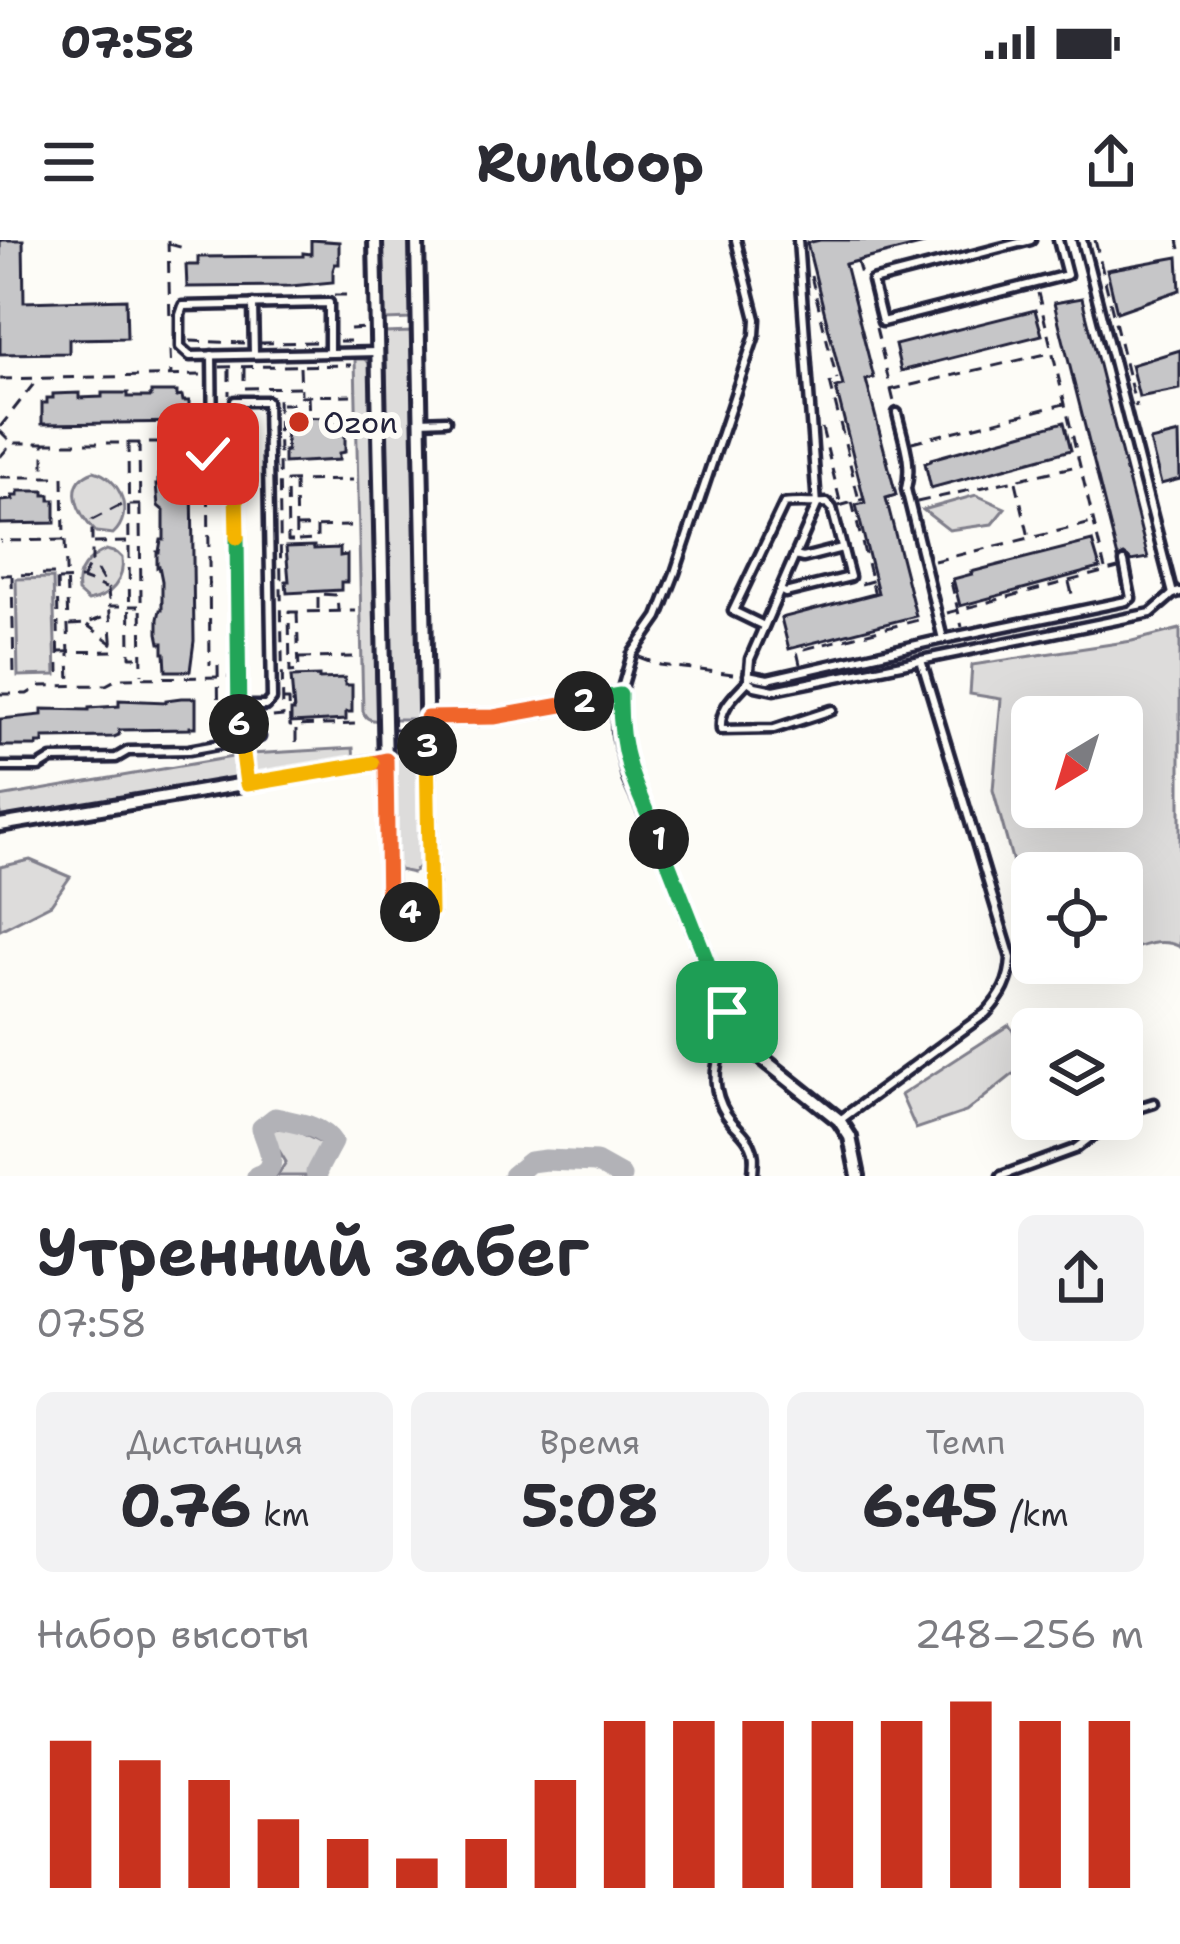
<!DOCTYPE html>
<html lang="ru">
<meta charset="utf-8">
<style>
:root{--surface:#fff;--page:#f2f2f3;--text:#2b2b33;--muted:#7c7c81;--accent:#c8321e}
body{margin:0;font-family:"Shantell Sans",sans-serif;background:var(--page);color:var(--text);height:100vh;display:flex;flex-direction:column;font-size:45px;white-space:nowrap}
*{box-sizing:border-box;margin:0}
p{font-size:39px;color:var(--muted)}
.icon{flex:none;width:66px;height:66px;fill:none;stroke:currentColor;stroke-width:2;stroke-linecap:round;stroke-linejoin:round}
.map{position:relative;height:936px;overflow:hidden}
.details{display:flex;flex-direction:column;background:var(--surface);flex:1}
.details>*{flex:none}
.needle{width:78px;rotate:218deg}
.controls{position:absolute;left:1011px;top:456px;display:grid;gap:24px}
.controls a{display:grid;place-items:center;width:132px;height:132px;border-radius:18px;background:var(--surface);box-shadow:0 12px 48px #0002;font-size:60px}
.pin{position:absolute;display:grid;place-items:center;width:102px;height:102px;color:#fff;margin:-51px;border-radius:24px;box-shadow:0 6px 18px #0006}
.km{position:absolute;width:60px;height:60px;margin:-30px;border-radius:50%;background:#222;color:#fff;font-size:33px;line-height:60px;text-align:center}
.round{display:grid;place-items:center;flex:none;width:126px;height:126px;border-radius:18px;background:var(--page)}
.overview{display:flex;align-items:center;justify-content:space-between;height:204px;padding:0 36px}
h1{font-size:66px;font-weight:700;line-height:90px}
.figures{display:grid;grid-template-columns:repeat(3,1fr);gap:18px;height:204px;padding:12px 36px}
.figures div{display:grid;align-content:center;border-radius:18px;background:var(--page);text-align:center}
.figures b{font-size:60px;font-weight:700}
.figures small{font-size:33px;font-weight:400}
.figures p{font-size:33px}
.chart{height:336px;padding:24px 36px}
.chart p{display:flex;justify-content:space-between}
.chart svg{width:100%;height:216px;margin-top:12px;stroke:var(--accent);stroke-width:6}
.status{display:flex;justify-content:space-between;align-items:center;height:84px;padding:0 60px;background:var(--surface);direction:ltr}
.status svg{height:33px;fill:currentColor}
header{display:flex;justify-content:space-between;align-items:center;height:156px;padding:0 36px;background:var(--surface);font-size:54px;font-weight:700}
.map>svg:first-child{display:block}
.green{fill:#dddcdb;stroke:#807f8b;stroke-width:3;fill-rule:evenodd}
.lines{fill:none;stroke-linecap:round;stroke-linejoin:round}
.river{stroke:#b2b2b7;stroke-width:21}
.building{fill:#c6c6c8;stroke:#22223b;stroke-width:3}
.service-casing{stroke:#22223b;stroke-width:15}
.minor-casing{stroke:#22223b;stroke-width:20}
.path{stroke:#22223b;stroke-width:3;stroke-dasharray:12 9;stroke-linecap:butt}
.service{stroke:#fdfcf7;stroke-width:6}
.minor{stroke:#fdfcf7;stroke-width:10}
.split-1-casing{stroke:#fff;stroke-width:24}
.split-2-casing{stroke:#fff;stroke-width:24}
.split-3-casing{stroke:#fff;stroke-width:24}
.split-4-casing{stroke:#fff;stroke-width:24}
.split-5-casing{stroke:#fff;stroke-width:24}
.split-6-casing{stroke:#fff;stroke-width:24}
.split-7-casing{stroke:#fff;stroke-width:24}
.split-8-casing{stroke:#fff;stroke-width:24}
.split-1{stroke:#22a559;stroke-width:15}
.split-2{stroke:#22a559;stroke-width:15}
.split-3{stroke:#f0652b;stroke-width:15}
.split-4{stroke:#f5b400;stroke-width:15}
.split-5{stroke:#f0652b;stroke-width:15}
.split-6{stroke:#f5b400;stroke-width:15}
.split-7{stroke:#22a559;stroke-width:15}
.split-8{stroke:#f5b400;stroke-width:15}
.poi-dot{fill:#c8321e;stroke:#fdfcf7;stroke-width:4.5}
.labels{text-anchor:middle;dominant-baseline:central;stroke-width:12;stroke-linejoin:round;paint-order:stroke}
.poi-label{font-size:30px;fill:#22223b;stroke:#fdfcf7;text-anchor:start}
</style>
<div class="status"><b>07:58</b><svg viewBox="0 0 49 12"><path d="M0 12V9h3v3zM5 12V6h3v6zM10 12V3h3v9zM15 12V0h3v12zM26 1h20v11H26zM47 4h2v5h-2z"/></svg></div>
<header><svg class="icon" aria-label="menu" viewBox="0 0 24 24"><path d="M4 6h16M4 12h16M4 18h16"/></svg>Runloop<svg class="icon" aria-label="share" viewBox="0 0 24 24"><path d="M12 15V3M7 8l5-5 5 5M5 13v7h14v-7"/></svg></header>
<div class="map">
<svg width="1180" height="936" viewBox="0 0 1180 936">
<rect width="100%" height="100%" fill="#fdfcf7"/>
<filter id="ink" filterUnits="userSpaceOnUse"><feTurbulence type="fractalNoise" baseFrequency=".00833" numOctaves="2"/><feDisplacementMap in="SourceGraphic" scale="24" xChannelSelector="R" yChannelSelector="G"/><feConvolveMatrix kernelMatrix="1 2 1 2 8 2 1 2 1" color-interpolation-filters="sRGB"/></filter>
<g filter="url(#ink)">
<g class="green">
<polygon points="383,0 409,0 411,79 385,80"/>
<polygon points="411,92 419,479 393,479 385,93"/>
<path d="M355,119H364L370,123L377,480C369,481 365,478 363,471Z"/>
<path d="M94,231C121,238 135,274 113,294L96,292C78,275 62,242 94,231Z"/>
<polygon points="976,255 1005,268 992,284 949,290 923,270"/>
<path d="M106,310L117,313L122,318C125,340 111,357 88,361L78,352C75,332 88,318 106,310Z"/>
<polygon points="53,338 56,435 18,436 16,339"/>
<path d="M1180,389V707C1162,697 1140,706 1122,713V633H1065L1056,622L1015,630L993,550L1001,459L970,454L972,425L1132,401ZM1032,477H1122V567H1032Z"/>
<polygon points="353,508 354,521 263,536 255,532 251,514"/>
<polygon points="393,511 420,511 422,623 413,633 399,630 396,624"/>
<polygon points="238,516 240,530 233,540 0,579 0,557"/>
<polygon points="30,620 70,637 51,664 0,690 0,627"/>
<polygon points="1009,785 1031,820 966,872 916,889 901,855"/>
<polygon points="291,888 321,903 314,936 277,936 286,922 266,889"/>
</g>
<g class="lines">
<g class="river">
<path d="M257,936C282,928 267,906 262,888L275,878C295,883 321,885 332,902L316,932L317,936"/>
<polyline points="513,936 530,922 546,920 596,922 621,936"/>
</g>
</g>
<g class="building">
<polygon points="0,0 23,0 24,62 126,59 127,98 69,99 69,113 0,114"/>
<polygon points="311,0 339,2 339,24 335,24 333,30 333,42 291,46 187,47 186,25 198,25 198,17 303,16 303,13 311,14"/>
<polygon points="820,0 924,0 924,4 845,24 874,138 866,140 896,255 886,258 916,376 789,409 781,378 878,353 856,265 865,263 836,148 843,146 807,3"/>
<polygon points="1178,17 1180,50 1117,72 1107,30"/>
<polygon points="1082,58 1148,318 1131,321 1124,315 1118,318 1054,63"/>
<polygon points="1035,70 1042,95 901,131 895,105"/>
<polygon points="1180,110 1180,149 1139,157 1131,125"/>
<polygon points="151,152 177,152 177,157 182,156 183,161 189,161 189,182 42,184 42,163 47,163 47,158 53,158 53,154 79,153 79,158 102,157 102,153 128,153 128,157 151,157"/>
<polygon points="284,177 338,178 338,186 345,186 345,212 339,213 339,220 284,223 284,211 287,211"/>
<polygon points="1064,182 1071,210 931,248 925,223 931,221 931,219"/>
<polygon points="1179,194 1180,239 1161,244 1150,201"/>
<polygon points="163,208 186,208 186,225 189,237 192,237 194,401 190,431 166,431 165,413 163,413 163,403 160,403 158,393 158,379 160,370 162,370 162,341 159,326 157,327 157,312 159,312 161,300 164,300 164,271 158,266 156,245 158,245 158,235 161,235 161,225 163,225"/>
<polygon points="18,251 44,251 44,255 50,255 50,260 55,260 55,283 0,284 0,261 13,260 12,256 18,256"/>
<polygon points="1092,301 1100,328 960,366 953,339 972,334 971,332"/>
<polygon points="314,306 314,309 340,308 340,316 347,315 347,342 341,342 341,350 287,353 286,341 289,341 286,307"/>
<polygon points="319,436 319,439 345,438 345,445 352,445 352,472 346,472 346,480 291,483 291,471 294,471 291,437"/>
<polygon points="181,458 196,458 196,487 190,487 190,489 119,490 119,495 114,497 43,498 43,503 37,503 37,506 0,506 0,479 42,475 42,469 89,470 89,468 119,466 119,460 166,462 166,460"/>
</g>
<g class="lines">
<defs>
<g id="service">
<polyline points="798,0 817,265 750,419 748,441 755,446 774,450 1151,373 1173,354 1180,352"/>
<polyline points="1031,0 872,41 882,82 1067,35 1058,0"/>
<polyline points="1082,0 1173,354"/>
<polyline points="253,64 254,114"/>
<polyline points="329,113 329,63 183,66 180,75 180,107 190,116 377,112"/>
<polyline points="212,115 213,203 235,202"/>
<polyline points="420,181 446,180"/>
<polyline points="795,316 803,318 842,308"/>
<path d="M764,386L733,371L784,264C799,262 812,264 827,263L832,268L850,337L785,353L780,350"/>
<polyline points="943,399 1126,361 1131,358 1124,322"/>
<path d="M748,435L768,439L943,399L906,249C913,223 903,199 897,173"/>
<path d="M748,441C733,457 719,468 721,490L774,489L832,470"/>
<polyline points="620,455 632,414 658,377 675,333 755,95 756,79 736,0"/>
<path d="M239,466H266L272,459L267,161H235C235,230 237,298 238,367C238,426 237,485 247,544"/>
<polyline points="0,527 39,527 52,519 116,518 128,511 189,510 260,497"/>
<path d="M742,805L720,815C711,837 716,863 732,882C739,890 747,896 751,906C756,916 753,925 753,936"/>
<polyline points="1122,873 1154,863"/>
<path d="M840,880L986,773C1002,756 1010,741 1011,718L921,420"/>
<polyline points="1001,936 1075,909 1114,879"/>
</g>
<g id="minor">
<polyline points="375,0 389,672 430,672 417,0"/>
<polyline points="427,478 494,477 620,455 619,491 630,539 662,607 727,772 744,804 839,880 850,897 858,936"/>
<polyline points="0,585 386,520"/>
</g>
</defs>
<use href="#service" class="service-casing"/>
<use href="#minor" class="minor-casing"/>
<g class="path">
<polyline points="168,0 170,82"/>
<polyline points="1095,0 1136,167"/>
<polyline points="1178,0 1180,9"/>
<polyline points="169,4 184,8"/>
<polyline points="857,21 862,38"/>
<polyline points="811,36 837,140"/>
<polyline points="1038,53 1105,329"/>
<polyline points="334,55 349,55"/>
<polyline points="876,88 895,166"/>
<polyline points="350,89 366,88"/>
<polyline points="190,101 246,103"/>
<polyline points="339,101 350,101"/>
<polyline points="261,103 318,102"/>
<polyline points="170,110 171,136"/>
<polyline points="220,127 351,125"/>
<polyline points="300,127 301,154"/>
<polyline points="244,128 244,148 301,147"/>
<polyline points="229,129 229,155"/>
<polyline points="0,139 202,135"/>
<polyline points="830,142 859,260"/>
<polyline points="890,150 1050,113"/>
<polyline points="308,156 309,177"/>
<polyline points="281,164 291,164 301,156 351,155"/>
<polyline points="0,187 36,141"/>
<polyline points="822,188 840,261"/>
<polyline points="0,191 11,202"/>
<polyline points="128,202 130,417 140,417"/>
<polyline points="139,202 142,434"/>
<polyline points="912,202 1064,164"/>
<polyline points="44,203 205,203"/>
<polyline points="208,211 210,425"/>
<polyline points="0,217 12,203 44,203 44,235"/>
<polyline points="0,237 63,237 64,300 0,301"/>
<polyline points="295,241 296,301 288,301 287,241 353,240"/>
<polyline points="1016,242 1029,297"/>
<polyline points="852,262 877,363"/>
<polyline points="917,262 1077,226"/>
<polyline points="839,266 864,259"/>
<polyline points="296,287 354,286"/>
<polyline points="65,300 70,444"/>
<polyline points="298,301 317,300 317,287"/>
<polyline points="94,303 127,302"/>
<polyline points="934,321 1092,283"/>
<polyline points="0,335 57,334 59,433"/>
<polyline points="12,336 14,434"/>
<polyline points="82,339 91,323"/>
<polyline points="58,340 82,339 106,348"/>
<polyline points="951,342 962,387"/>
<polyline points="1069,342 1074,362"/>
<polyline points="861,344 875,340"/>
<polyline points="108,366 139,366"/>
<polyline points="318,369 318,354 337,355 338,370"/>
<polyline points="297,372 299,431 290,432 289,372 297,372 356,371"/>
<polyline points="947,373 1118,328"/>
<polyline points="70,385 85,384 107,376"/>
<polyline points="87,385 113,404"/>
<polyline points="59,412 113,411 108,349 92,322 92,280 121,265 140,265"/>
<polyline points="639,417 660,425 741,435"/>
<polyline points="299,418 357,417"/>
<polyline points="800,424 797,411 926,378"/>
<polyline points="218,425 219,495"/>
<polyline points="0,454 27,454 40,446 106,445 119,438 228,437"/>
<polyline points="284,460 289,460 290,486 358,484"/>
<polyline points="252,479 283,476 278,155 274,155"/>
<polyline points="394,489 399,489 413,505"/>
<polyline points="296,502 296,488"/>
</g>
<use href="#service" class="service"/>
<use href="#minor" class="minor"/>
</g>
</g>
<g class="lines" filter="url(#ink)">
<defs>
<polyline id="split-1" points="659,599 727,772"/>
<path id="split-2" d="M584,461L620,455C619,515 634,545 659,599"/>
<polyline id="split-3" points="427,506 427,478 494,477 584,461"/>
<polyline id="split-4" points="410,672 430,672 427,506"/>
<polyline id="split-5" points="372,523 386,520 388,672 410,672"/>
<polyline id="split-6" points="239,484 247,544 372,523"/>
<polyline id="split-7" points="237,297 239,484"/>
<polyline id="split-8" points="208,214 208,249 236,249 237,297"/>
</defs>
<use href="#split-1" class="split-1-casing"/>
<use href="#split-2" class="split-2-casing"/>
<use href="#split-3" class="split-3-casing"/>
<use href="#split-4" class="split-4-casing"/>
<use href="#split-5" class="split-5-casing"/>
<use href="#split-6" class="split-6-casing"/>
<use href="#split-7" class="split-7-casing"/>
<use href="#split-8" class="split-8-casing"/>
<use href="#split-1" class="split-1"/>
<use href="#split-2" class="split-2"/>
<use href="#split-3" class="split-3"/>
<use href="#split-4" class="split-4"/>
<use href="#split-5" class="split-5"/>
<use href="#split-6" class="split-6"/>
<use href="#split-7" class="split-7"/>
<use href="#split-8" class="split-8"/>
</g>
<circle class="poi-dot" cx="299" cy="182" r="12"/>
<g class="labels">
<g class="poi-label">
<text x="323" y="182">Ozon</text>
</g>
</g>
</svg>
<div class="controls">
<a><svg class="needle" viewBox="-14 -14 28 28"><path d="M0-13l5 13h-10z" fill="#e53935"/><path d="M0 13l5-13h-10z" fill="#7c7c81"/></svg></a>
<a><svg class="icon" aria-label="locate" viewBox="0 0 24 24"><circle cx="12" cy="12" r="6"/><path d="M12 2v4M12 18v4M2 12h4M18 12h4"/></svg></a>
<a><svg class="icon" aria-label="layers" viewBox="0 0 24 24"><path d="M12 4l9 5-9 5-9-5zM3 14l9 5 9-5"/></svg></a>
</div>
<div class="pin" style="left:727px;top:772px;background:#1e9e55"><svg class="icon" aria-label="arrive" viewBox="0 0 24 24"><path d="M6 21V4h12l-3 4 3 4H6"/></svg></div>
<div class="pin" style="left:208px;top:214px;background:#d93025"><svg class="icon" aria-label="check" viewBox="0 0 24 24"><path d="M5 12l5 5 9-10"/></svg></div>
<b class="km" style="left:659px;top:599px">1</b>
<b class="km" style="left:584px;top:461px">2</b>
<b class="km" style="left:427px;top:506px">3</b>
<b class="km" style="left:410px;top:672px">4</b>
<b class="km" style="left:239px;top:484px">6</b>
</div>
<section class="details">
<div class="overview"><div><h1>Утренний забег</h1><p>07:58</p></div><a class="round"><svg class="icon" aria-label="share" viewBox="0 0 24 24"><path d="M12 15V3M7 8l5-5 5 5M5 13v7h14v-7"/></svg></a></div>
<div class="figures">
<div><p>Дистанция</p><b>0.76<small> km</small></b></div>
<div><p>Время</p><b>5:08</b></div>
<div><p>Темп</p><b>6:45<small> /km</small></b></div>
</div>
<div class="chart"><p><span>Набор высоты</span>248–256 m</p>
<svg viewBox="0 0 160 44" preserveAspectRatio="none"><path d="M5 44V14M15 44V18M25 44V22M35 44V30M45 44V34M55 44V38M65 44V34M75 44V22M85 44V10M95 44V10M105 44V10M115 44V10M125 44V10M135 44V6M145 44V10M155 44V10"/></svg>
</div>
</section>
